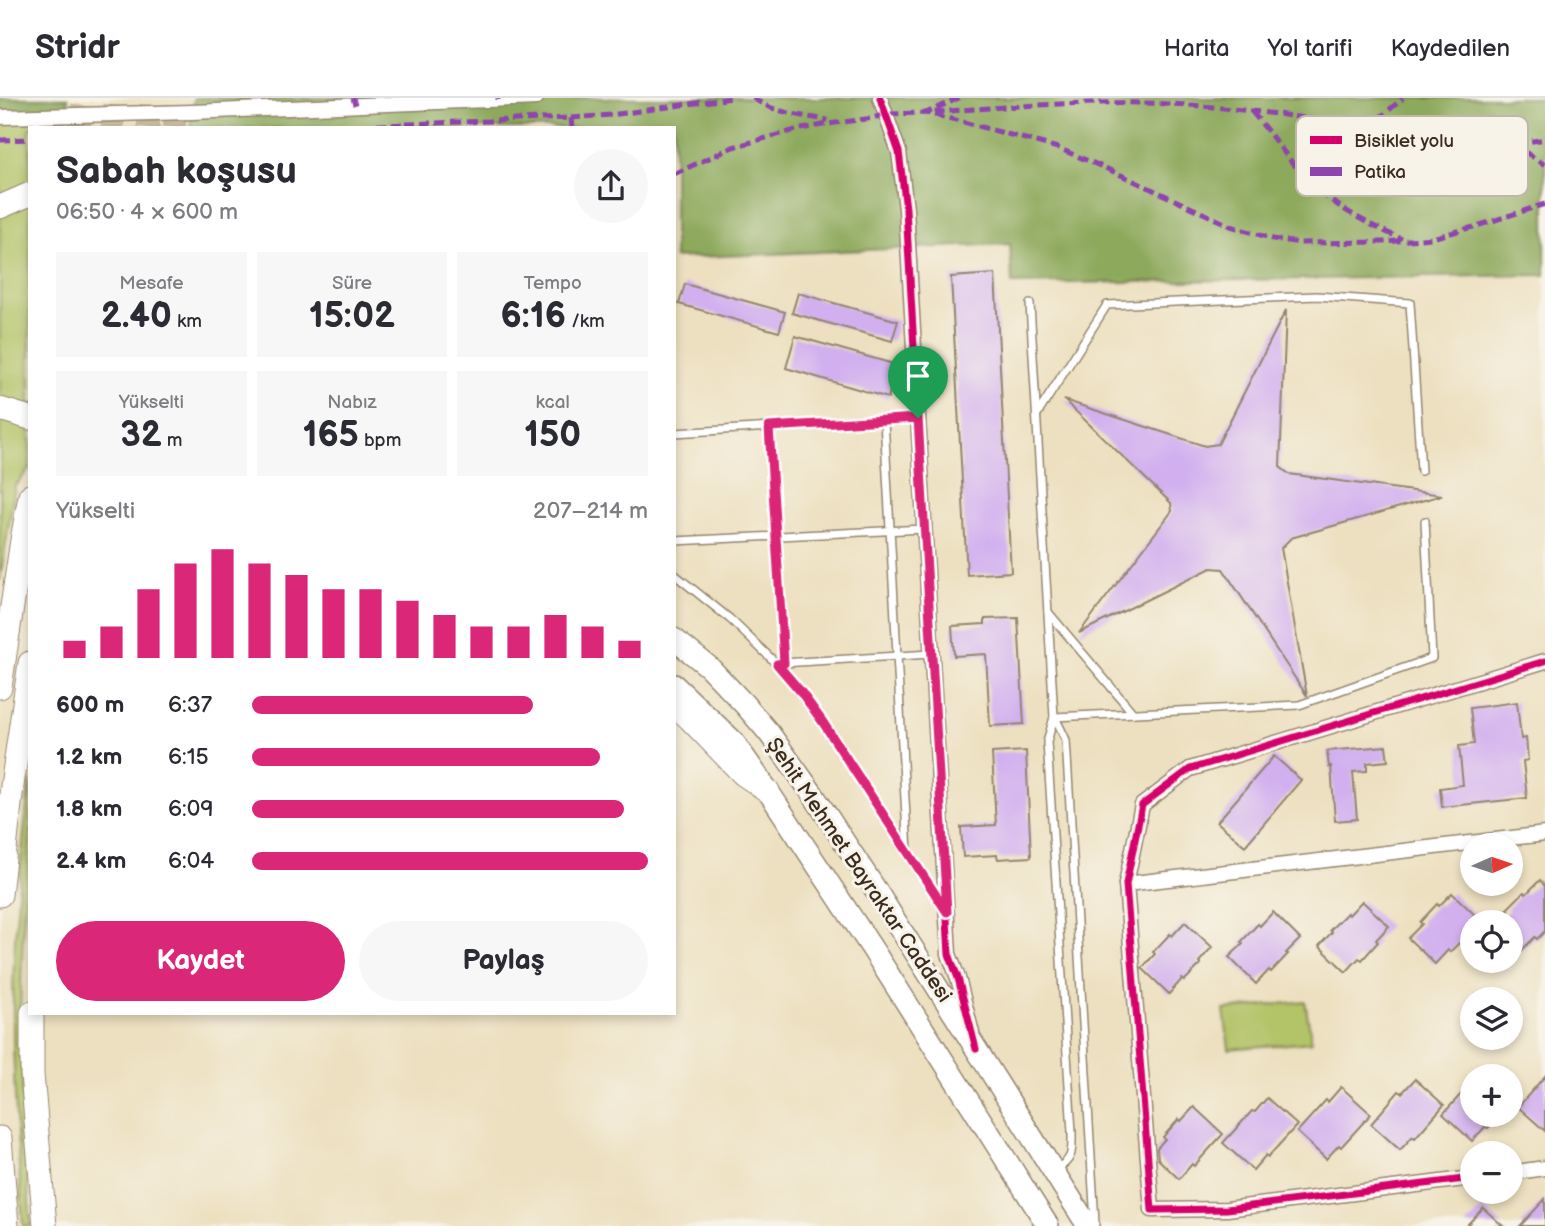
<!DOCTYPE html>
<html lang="tr">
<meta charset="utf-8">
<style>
:root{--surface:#fff;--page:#f7f7f7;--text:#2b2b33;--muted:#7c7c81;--line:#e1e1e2;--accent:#db2777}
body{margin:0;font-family:"Balsamiq Sans",sans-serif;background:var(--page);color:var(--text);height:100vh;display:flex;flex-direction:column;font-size:26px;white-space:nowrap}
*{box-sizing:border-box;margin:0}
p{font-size:23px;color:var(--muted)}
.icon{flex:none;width:38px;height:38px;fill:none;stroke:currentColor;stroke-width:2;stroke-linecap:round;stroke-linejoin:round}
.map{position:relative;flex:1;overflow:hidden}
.drawer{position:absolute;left:28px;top:28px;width:648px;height:889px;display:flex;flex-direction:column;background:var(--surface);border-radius:0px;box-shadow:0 4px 10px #0003}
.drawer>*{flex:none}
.needle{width:46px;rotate:87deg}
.controls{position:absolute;left:1460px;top:735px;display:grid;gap:14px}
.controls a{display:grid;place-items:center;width:63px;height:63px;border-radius:50%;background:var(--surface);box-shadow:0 4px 10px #0003;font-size:35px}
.pin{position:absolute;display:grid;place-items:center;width:60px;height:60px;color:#fff;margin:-72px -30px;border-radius:50% 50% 50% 0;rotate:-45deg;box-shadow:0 0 7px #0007}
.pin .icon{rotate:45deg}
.round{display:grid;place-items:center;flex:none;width:74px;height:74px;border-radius:37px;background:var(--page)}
.head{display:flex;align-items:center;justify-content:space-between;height:119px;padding:0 28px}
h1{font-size:38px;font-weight:700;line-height:52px}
.metrics{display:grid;grid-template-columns:repeat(3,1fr);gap:10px;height:119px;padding:7px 28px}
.metrics div{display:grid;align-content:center;border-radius:0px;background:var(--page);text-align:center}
.metrics b{font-size:35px;font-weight:700}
.metrics small{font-size:19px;font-weight:400}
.metrics p{font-size:19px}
.chart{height:196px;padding:14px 28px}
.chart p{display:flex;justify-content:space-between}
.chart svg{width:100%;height:126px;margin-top:7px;stroke:var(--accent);stroke-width:6}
.action{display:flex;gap:14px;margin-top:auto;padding:14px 28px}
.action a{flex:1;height:80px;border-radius:42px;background:var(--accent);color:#fff;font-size:28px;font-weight:700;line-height:80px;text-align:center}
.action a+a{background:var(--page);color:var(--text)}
ul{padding:0 28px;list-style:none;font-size:23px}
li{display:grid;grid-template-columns:112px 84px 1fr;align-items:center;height:52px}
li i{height:18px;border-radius:9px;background:var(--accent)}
header{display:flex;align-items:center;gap:42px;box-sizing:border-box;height:98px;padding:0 35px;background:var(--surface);border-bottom:2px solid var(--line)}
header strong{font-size:33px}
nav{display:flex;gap:38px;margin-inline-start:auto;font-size:24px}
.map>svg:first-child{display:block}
.green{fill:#b2c367;stroke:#767642;stroke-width:2}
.forest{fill:#8da95c;stroke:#646a3d;stroke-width:2}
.building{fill:#d2b0ef}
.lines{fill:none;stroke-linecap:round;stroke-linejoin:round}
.primary-tunnel{stroke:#c9bca0;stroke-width:23;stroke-dasharray:23 11;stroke-linecap:butt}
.lane-casing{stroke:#94856f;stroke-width:10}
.street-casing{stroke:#94856f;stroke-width:17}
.secondary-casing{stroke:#94856f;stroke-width:24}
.primary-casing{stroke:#94856f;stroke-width:25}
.lane{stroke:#fff;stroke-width:7}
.street{stroke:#fff;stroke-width:14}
.secondary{stroke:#fff;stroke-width:21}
.primary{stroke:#fff;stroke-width:23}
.quiet{stroke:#8e44ad;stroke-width:5;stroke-dasharray:10 5;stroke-linecap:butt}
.cycleway-casing{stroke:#f7f3e8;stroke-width:11}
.cycleway{stroke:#d6006c;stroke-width:7}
.route-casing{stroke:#fff;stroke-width:14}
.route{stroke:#db2777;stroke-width:9}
.labels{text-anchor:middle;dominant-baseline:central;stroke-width:6;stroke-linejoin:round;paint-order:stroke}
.street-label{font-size:21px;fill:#3b2a1e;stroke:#f7f3e8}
.key{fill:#f7f3e8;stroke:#bfb7ab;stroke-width:2}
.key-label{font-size:19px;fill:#3b2a1e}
</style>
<header>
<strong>Stridr</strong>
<nav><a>Harita</a><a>Yol tarifi</a><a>Kaydedilen</a></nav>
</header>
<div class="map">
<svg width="1545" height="1128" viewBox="0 0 1545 1128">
<rect width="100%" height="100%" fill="#f7f3e8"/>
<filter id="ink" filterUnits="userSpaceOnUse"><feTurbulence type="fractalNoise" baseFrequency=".0143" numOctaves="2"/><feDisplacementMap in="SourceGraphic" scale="14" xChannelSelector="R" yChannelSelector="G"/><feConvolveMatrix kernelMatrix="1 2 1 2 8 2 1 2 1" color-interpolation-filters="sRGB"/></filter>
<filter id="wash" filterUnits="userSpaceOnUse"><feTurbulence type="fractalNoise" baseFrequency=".00686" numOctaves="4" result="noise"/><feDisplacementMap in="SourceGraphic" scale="28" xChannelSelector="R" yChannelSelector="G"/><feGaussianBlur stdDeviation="1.57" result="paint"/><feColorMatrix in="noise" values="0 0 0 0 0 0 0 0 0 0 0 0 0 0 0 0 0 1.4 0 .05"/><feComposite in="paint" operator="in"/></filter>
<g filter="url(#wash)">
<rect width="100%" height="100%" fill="#ede0c0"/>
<g class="green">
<polygon points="0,0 68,0 64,30 30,30 30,370 15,388 0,483"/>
<path d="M30,682V746L23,830L20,920L24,1034L31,1128H23C18,1052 12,976 13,899C14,826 21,754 30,682Z"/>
<polygon points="1305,903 1312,944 1229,951 1224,912"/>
</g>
<g class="forest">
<polygon points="0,0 68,0 66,12 0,15"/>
<polygon points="194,0 1545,0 1545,177 1012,186 1010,146 674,160 674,30 190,30"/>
</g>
<g id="blocks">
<g class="building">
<polygon points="995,176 1011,474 967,477 951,179"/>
<polygon points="685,186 785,214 779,234 679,206"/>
<polygon points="798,195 898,223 892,243 792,215"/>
<polygon points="1286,212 1280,369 1289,376 1442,397 1291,440 1281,450 1307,598 1223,471 1211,470 1079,535 1172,413 1171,405 1064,302 1205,348 1218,346"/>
<polygon points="795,238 897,267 888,300 786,270"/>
<polygon points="1018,520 1024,626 990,628 986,556 954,558 952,528 985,526 985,521"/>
<polygon points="1517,604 1521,641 1526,640 1528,662 1523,663 1527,700 1442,709 1440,690 1463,687 1459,648 1474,646 1470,610"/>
<polygon points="1386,648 1388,663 1367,665 1367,673 1353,674 1357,721 1335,723 1331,668 1329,669 1327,653"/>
<polygon points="1026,653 1031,759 998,761 997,757 963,759 961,729 996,727 992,655"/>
<polygon points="1274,658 1301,682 1245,748 1217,724"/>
<polygon points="1540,782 1545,788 1545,833 1537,841 1535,839 1521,853 1510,842 1510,824 1497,824 1509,813 1507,811 1524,794 1526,796"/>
<polygon points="1452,795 1479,821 1475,824 1472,824 1472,828 1465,835 1467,837 1450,854 1448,852 1435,866 1408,840 1422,826 1420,824 1437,806 1439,808"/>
<polygon points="1362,803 1389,828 1376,842 1378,844 1362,862 1359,860 1346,874 1319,848 1332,834 1330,832 1347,815 1349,817"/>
<polygon points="1273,814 1300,841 1286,855 1288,856 1271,874 1269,872 1256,886 1229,859 1243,846 1241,844 1258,826 1260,828"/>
<polygon points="1185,824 1212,849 1199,864 1201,866 1184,883 1182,881 1169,896 1142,870 1155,856 1153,854 1170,836 1172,838"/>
<polygon points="1545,978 1545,1033 1518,1009"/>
<polygon points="1415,981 1444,1007 1415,1040 1413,1038 1400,1052 1371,1026 1399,993 1402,995"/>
<polygon points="1472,984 1472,1017 1500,1017 1488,1030 1485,1029 1472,1043 1443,1016"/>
<polygon points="1341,989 1371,1016 1341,1049 1339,1047 1326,1061 1297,1034 1326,1002 1328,1004"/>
<polygon points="1267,1000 1297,1027 1268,1059 1266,1057 1253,1072 1223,1045 1252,1013 1255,1014"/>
<polygon points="1194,1009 1223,1036 1194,1068 1192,1066 1179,1081 1158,1061 1157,1050 1165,1041 1163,1039 1179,1021 1181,1023"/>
<polygon points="1545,1101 1545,1128 1520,1128"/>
<polygon points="1483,1110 1503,1128 1466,1128"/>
</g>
</g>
</g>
<g filter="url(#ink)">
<use href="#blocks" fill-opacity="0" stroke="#94856f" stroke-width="2"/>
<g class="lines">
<g class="primary-tunnel">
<polyline points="79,30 84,0"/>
<polyline points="112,30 116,0"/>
<polyline points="148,30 152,0"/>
<polyline points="174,30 178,0"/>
</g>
<defs>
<g id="lane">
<path d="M1030,206L1054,619L1047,644L1072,1034C1072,1052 1074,1062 1056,1071"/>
<polyline points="1038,315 1107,207 1317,198 1410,205 1421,373"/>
<polyline points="884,322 908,755"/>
<polyline points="769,329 784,565"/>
<polyline points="674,335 918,320"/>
<polyline points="674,443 924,431"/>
<polyline points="674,476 730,521 780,569 822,623 944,810"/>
<polyline points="1048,514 1133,615"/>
<polyline points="782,565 931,556"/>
<polyline points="1054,619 1299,607 1432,560 1425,423"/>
<polyline points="1055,619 1066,642 1095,1125"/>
</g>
<g id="street">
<polyline points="880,0 899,54 906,111 949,856 958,880 972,935"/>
<polyline points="0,19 192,14 536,0"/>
<polyline points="1126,786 1545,736"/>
<polyline points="1510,1075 1545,1070"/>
<polyline points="1472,1080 1227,1111 1152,1112 1126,786 1142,707 1190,671 1545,563"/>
</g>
<g id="secondary">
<polyline points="674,541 709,569 745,607 769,635 812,695 872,786 1088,1128"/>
<polyline points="674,587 733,643 768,693 873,852 1048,1128"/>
</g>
<g id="primary">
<polyline points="0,109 30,96"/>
<polyline points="0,311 30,320"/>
<polyline points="0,589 22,442 30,398"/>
<polyline points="674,606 690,621 743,676 768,693"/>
<polyline points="0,797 12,688 30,565"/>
<polyline points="32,915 32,976 45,1128"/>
<polyline points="0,1040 7,1128"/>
</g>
</defs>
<use href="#lane" class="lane-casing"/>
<use href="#street" class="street-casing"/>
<use href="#secondary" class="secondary-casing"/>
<use href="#primary" class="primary-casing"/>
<use href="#lane" class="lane"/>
<use href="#street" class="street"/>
<use href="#secondary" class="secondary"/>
<use href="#primary" class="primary"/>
<g class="quiet">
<polyline points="353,0 355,7"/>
<polyline points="498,0 498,2"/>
<path d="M753,0C774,15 803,18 828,22"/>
<path d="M959,0L926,15C1020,7 1120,0 1213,9C1243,12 1274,15 1303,20C1387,36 1459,57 1545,41"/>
<path d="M1252,14C1273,38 1291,67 1314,88C1337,110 1373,129 1402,141"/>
<polyline points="571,20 611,17 732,0"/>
<polyline points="406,26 571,20 572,30"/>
<polyline points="317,30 406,26 405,30"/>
<polyline points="1368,33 1382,18 1403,0"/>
<polyline points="0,42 30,41"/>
<polyline points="1513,46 1545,67"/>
<polyline points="674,76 733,49 796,32 828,26 873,20 886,16 926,15 960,23 1058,50 1119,76 1231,128 1273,141 1300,145 1385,144 1432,140 1477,128 1545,106"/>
</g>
<defs>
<g id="cycleway">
<polyline points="880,0 899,54 906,111 949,856 958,880 976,951"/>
<polyline points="1472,1080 1227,1111 1152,1112 1126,786 1142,707 1190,671 1545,563"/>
</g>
</defs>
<use href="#cycleway" class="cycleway-casing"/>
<use href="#cycleway" class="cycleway"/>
</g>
</g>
<g class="lines" filter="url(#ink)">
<defs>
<polygon id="route" points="918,320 947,814 822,623 801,594 777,566 784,565 769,329"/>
</defs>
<use href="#route" class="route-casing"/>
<use href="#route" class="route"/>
</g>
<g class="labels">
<g class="street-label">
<text transform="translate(859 772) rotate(56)">Şehit Mehmet Bayraktar Caddesi</text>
</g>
</g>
<rect x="1296" y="18" width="232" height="80" rx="10" class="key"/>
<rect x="1310" y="38" width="32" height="8" fill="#d6006c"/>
<rect x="1310" y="69" width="32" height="9" fill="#8e44ad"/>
<g class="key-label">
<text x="1354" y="49">Bisiklet yolu</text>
<text x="1354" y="80">Patika</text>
</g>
</svg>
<div class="controls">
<a><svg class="needle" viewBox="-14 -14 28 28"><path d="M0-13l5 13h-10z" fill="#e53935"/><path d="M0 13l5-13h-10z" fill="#7c7c81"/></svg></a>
<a><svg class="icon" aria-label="locate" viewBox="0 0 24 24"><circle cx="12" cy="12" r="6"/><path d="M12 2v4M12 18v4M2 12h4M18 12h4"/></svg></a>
<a><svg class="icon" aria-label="layers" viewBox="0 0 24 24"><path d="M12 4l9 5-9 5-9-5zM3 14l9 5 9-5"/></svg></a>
<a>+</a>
<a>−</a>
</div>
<div class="pin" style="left:918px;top:320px;background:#1e9e55"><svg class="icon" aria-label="arrive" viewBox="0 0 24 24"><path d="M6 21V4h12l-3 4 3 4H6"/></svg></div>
<section class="drawer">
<div class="head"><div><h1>Sabah koşusu</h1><p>06:50 · 4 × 600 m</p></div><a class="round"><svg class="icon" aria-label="share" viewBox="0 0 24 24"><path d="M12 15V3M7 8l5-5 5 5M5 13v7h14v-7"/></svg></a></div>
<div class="metrics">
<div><p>Mesafe</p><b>2.40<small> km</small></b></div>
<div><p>Süre</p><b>15:02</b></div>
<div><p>Tempo</p><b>6:16<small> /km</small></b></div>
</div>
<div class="metrics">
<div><p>Yükselti</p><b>32<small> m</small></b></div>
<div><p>Nabız</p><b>165<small> bpm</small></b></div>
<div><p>kcal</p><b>150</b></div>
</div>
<div class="chart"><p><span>Yükselti</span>207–214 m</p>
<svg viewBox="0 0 160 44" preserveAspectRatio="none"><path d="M5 44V38M15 44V33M25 44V20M35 44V11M45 44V6M55 44V11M65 44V15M75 44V20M85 44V20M95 44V24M105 44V29M115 44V33M125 44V33M135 44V29M145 44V33M155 44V38"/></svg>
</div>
<ul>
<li><b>600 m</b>6:37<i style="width:71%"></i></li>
<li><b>1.2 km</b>6:15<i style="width:88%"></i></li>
<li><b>1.8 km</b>6:09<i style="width:94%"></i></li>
<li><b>2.4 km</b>6:04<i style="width:100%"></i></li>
</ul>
<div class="action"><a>Kaydet</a><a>Paylaş</a></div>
</section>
</div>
